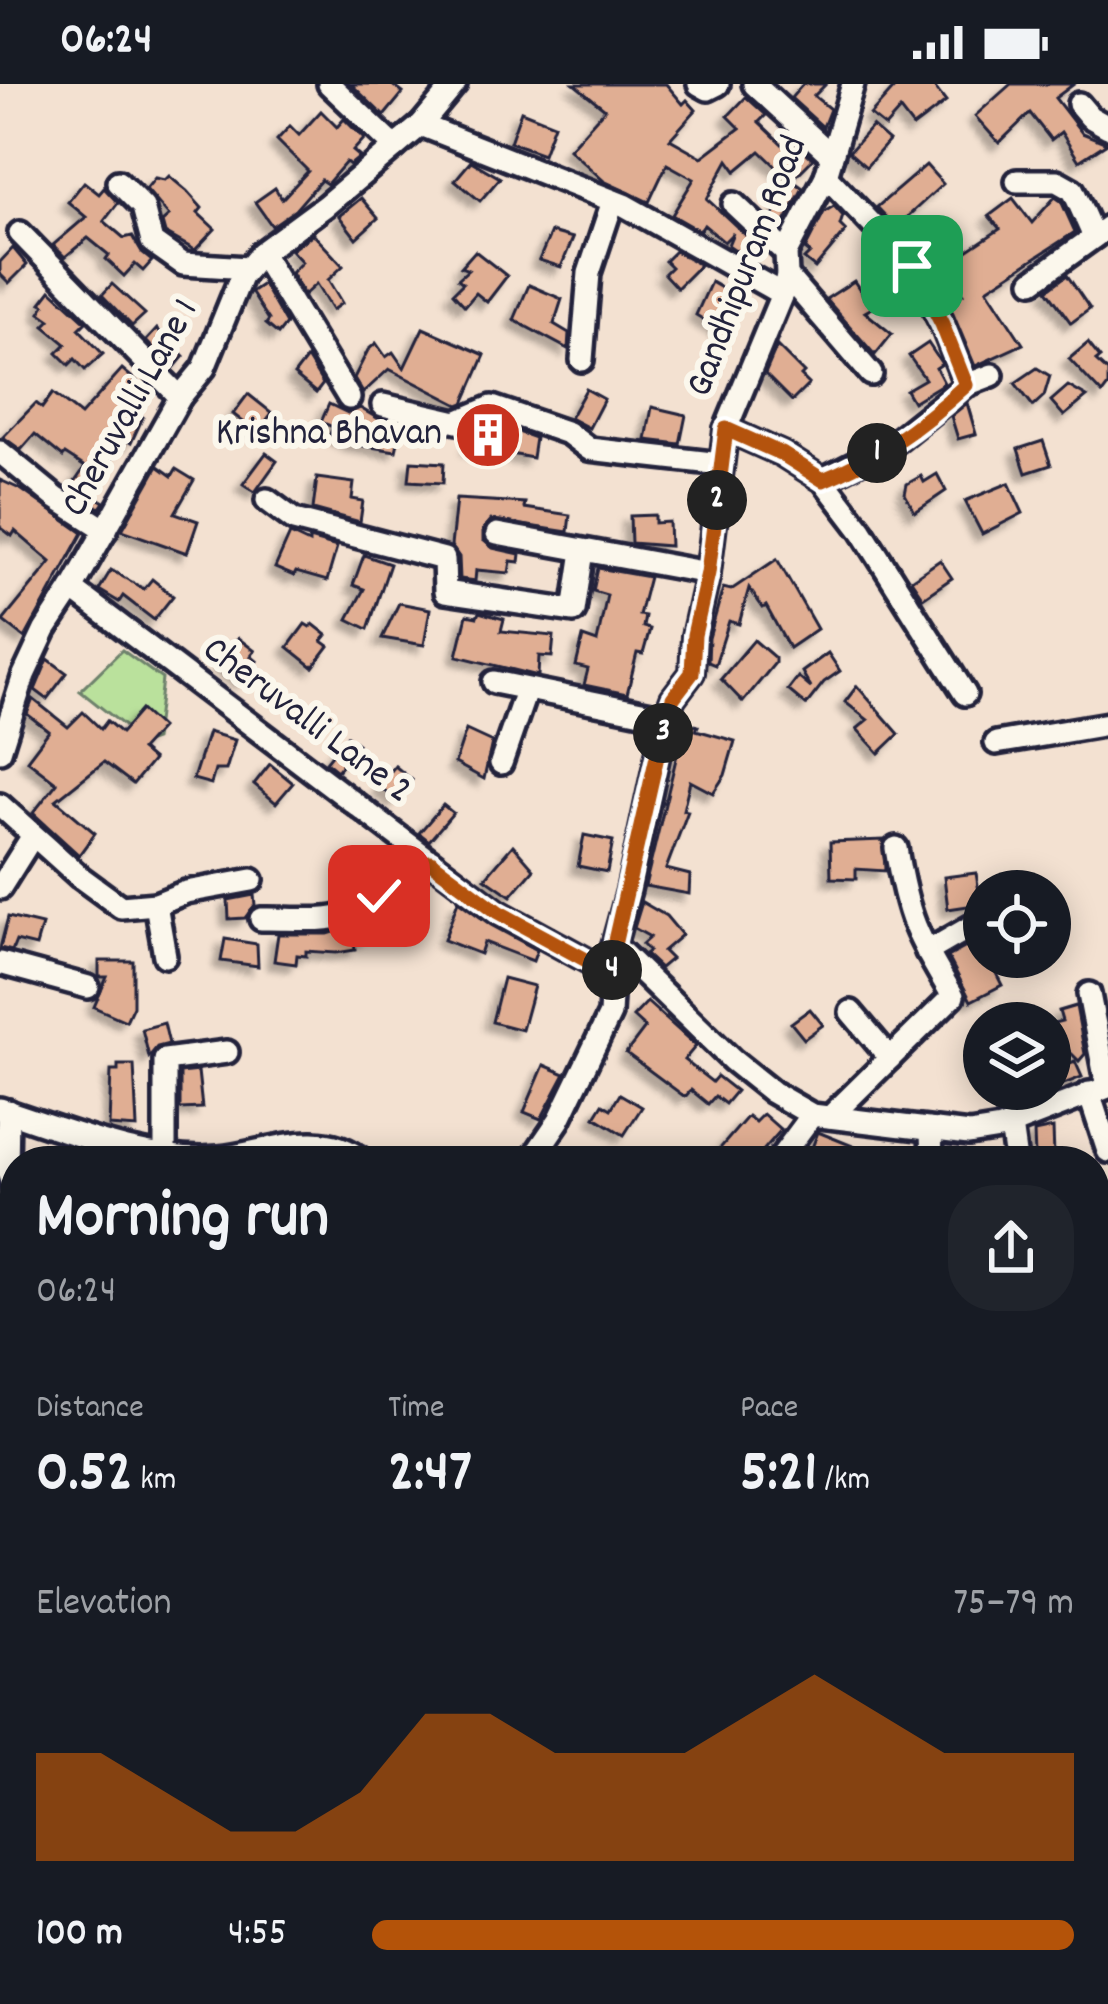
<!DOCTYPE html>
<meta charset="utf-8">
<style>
:root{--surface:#171b24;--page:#20242c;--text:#f1f3f6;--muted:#9ea1a6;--accent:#b45309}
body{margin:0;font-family:Dekko,sans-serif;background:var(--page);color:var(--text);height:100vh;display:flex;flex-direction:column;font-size:45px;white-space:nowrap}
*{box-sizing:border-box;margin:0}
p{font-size:39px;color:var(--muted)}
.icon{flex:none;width:66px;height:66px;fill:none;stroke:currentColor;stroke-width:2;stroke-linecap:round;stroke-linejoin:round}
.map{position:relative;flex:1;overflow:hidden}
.panel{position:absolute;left:0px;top:1062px;width:1110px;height:858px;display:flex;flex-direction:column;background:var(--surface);border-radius:48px 48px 0 0;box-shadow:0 6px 30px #0003}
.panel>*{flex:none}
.buttons{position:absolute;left:963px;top:786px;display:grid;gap:24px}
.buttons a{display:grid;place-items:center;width:108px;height:108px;border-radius:50%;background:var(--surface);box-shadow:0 6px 30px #0003;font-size:60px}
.pin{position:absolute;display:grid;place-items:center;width:102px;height:102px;color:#fff;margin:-51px;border-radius:24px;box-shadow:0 6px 18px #0006}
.km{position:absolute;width:60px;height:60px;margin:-30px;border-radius:50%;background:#222;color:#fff;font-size:33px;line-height:60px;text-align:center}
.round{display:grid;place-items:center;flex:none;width:126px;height:126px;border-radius:48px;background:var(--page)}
.head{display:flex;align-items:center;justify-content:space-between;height:204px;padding:0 36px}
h1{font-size:66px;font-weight:800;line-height:90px}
.stats{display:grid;grid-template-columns:repeat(3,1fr);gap:18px;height:204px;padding:12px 36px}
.stats div{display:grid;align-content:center}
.stats b{font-size:60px;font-weight:800}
.stats small{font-size:33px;font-weight:400}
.stats p{font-size:33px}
.chart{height:336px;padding:24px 36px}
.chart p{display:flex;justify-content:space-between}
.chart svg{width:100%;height:216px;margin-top:12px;fill:var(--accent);opacity:.7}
ul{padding:0 36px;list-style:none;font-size:39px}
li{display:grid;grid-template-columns:192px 144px 1fr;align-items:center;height:90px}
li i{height:30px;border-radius:15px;background:var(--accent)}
.status{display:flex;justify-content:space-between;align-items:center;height:84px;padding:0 60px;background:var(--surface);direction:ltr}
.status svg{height:33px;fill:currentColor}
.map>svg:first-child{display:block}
.green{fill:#bae19c;stroke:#6e826c;stroke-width:3}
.water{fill:#92c3ee;stroke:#6583a6;stroke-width:3}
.building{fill:#e0ae93;stroke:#22223b;stroke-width:3;filter:url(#shadow)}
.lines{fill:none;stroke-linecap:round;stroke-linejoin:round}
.minor-casing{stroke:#22223b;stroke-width:30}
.minor{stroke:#fbf7ec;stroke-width:21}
.route-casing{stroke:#fff;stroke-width:24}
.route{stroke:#b45309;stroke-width:15}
.labels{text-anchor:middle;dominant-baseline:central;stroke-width:12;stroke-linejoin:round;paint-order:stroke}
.street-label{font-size:39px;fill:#22223b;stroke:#fbf7ec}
.poi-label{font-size:39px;fill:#22223b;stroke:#fbf7ec;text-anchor:end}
</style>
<div class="status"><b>06:24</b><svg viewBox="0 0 49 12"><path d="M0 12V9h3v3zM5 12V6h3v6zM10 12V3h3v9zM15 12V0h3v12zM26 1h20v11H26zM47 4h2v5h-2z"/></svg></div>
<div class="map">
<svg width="1108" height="1920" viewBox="0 0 1108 1920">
<defs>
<filter id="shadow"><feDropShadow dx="-7" dy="7" stdDeviation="3" flood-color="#0004"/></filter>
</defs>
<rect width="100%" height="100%" fill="#f3e1d1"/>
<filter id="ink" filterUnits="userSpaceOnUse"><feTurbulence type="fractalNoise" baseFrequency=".00833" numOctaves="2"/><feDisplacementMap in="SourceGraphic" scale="24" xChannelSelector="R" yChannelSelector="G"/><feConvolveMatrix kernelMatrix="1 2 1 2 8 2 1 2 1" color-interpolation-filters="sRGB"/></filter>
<g filter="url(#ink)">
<polygon class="green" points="122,566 162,595 155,656 146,659 80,607"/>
<g class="water">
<polygon points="1108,1271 1108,1341 1095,1346 1095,1272"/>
<polygon points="729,1905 823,1905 816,1920 749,1920"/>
</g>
<g class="building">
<polygon points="351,0 391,0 403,9 384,32"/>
<polygon points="574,0 666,0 683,20 687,16 696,26 670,55 702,73 740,44 728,32 746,13 766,31 759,38 783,61 790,54 813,75 791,97 760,67 736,87 728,76 707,115 753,158 743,171 728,161 733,149 724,158 704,141 700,147 672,131 694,95 667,80 649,118 604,97 569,65 605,25"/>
<polygon points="803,0 826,0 814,12 830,25 823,43 791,14"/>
<polygon points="898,0 932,0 946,18 913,43 900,26 885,43 870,31"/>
<polygon points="1011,0 1074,0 1055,14 1082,49 1107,59 1079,77 1061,48 1051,56 1030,29 999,59 975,32"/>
<polygon points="321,27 337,43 344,35 364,55 353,67 360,73 350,81 346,78 327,100 321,96 295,126 272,142 255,118 275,104 282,115 308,87 277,56 290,42 299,51"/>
<polygon points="521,27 554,40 543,70 510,58"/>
<polygon points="872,42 889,57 866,83 849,68"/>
<polygon points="471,77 500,94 480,117 455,96"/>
<polygon points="926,81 943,100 896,143 877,123"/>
<polygon points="169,92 187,107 202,124 198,129 215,145 195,166 165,149 162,138 169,132 146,105 155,94 165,96"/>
<polygon points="84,98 99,110 104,104 118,119 104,137 124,154 132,152 142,169 152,177 143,187 135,180 124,192 106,175 109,171 88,154 65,173 53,161 86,133 68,118"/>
<polygon points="796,99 803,104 784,140 773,132"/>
<polygon points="1055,113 1061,117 1075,148 987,205 1023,260 975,282 948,218 963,210 941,176 957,165 961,171 1000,145 989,132 1013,114 1032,139"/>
<polygon points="361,114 378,134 356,154 339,132"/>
<polygon points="834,122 843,132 840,141 846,147 815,184 804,175 810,169 805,165 824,128"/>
<polygon points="551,148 573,154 561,183 539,176"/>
<polygon points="313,150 343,182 328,196 342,219 332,226 316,200 304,211 291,189 302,178 291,166"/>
<polygon points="13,164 27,181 9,199 0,190 0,178"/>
<polygon points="475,167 507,192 487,218 476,209 465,222 453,209 463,199 458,195 468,186 461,183"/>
<polygon points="675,167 700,181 677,204 664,190 671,183 665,177"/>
<polygon points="1067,191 1090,225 1071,239 1047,206"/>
<polygon points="854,197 872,224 865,228 892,250 875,271 826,215"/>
<polygon points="711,198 737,213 732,220 737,224 722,247 696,231"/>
<polygon points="112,200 145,230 132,242 102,211"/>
<polygon points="263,200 286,240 278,250 266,240 269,236 251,208"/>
<polygon points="529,201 562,215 554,240 569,249 568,265 514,236"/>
<polygon points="51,206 86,238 79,245 103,270 85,286 75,275 69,281 57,269 66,260 44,242 50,236 40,229 45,221 41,219"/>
<polygon points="423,244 485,271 464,319 459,321 389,285 363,309 354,294 368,266 376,259 386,273 393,268 404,284"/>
<polygon points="157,245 184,272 173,285 146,257"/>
<polygon points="928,259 942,280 936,284 944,299 913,318 906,306 925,295 909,272"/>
<polygon points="1088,259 1100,274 1096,277 1108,288 1108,302 1102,310 1069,275"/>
<polygon points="777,262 804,289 801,292 809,300 792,317 765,290"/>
<polygon points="307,274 323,300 316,309 294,291"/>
<polygon points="1037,284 1050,292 1044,312 1033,322 1015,299"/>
<polygon points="122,285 151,310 135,328 143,333 131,359 125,355 88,408 104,418 100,424 70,405 85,383 65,370 63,373 35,350 21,366 3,353 36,319 42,324 53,309 81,331"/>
<polygon points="1068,302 1087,313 1064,332 1051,317"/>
<polygon points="586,305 604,315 589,344 570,334"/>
<polygon points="248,310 272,329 257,349 233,330"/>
<polygon points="967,319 976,350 958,355 951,332"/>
<polygon points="329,320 348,329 360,324 379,335 402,341 396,367 352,360 330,350 333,343 321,338"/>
<polygon points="652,323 686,331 680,360 646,356"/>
<polygon points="493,339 535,354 532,374 495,367 492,373 469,363 477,346"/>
<polygon points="1043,357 1051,381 1026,389 1018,365"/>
<polygon points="266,369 277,377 255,408 243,400"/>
<polygon points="411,377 444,379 443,399 409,397"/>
<polygon points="158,382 172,392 176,385 194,396 175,429 198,437 187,469 122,446"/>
<polygon points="937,390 946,407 915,428 905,410 907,400 921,392 924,398"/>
<polygon points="317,394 354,399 352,415 363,417 360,438 313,425"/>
<polygon points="0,396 22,406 83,449 25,554 3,537 51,478 15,447 12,452 0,443"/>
<polygon points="1009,399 1023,429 982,450 965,417"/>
<polygon points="456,415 525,419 524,424 570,431 568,448 491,436 483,446 483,456 493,464 520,470 519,478 511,477 509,489 476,486 475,497 460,495 459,473 451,462"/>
<polygon points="655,431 655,439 669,438 670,462 631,459 630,432"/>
<polygon points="290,450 309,459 309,455 337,463 327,497 296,488 294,492 275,484"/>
<polygon points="364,471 390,480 368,545 348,535 364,505 353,501"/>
<polygon points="777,475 817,545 789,564 766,522 763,524 749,504 739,540 729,537 715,581 708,578 709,554 723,504 731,506"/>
<polygon points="940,476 952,494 923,514 911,496"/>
<polygon points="598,484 649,493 639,531 645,532 643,543 650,545 643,570 637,569 627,610 584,601 588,585 576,582 583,553 597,558 607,511 593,507"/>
<polygon points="111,486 144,505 152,495 173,512 154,536 123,512 119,518 99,506"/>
<polygon points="399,519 430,525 424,561 382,554"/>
<polygon points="479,528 504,535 501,547 554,552 552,573 539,572 538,592 457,572 467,531 477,533"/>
<polygon points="305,540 310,543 313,540 327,551 322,557 329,562 313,583 288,563"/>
<polygon points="238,554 255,567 251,572 257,577 242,597 219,580"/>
<polygon points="754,556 775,574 775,579 743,618 721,595"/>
<polygon points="828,569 840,587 824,598 806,621 788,606 798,593 811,604 802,588"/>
<polygon points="48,575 67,589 47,615 35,606"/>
<polygon points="857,602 899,650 879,669 857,645 868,636 845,618"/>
<polygon points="33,615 68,643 83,628 101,645 107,637 121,649 141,626 161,644 141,666 153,676 133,700 104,678 56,716 95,749 79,771 33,729 57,699 27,676 49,647 27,630"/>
<polygon points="685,638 698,642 696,646 735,657 725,691 713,709 690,697 683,726 688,727 666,785 690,791 689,810 645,802"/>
<polygon points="466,646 492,658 484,695 455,679"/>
<polygon points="208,648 235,656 226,686 215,686 211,700 193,695"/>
<polygon points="347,652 358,660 337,687 326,678"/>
<polygon points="270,680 293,699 276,719 254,700"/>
<polygon points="395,682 412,696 396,716 379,702"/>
<polygon points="443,721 453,729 429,757 419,749"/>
<polygon points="584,751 613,757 607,788 578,782"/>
<polygon points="884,756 885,787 856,785 856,795 831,794 830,758"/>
<polygon points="513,761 534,785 511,812 485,794"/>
<polygon points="976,789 981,820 948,825 944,793"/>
<polygon points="254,811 255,821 245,834 229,835 228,816"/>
<polygon points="458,817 491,841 537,866 533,877 484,858 480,870 444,856"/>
<polygon points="642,818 666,832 682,851 663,867 671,875 660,884 645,870 649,867 642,860 650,853 634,844"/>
<polygon points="8,833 42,841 36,862 16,857 12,867 0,864"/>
<polygon points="366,838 367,855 354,855 355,866 336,869 306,867 306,872 297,871 296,880 274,877 278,850 328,850"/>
<polygon points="225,855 257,860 258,882 221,877"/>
<polygon points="979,856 984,873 988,873 1002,901 971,917 948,873"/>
<polygon points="99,877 133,877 133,922 126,937 94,923 107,893 99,893"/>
<polygon points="503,894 534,902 522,946 492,938"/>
<polygon points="647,918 696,962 684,976 712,998 717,992 736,1007 725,1020 715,1012 708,1020 691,1006 685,1013 626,969 645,944 633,933"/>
<polygon points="1076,922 1085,970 1079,977 1050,948 1050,940 1062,937 1059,927"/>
<polygon points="810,925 823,941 804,955 791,939"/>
<polygon points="164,939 169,960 157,963 149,973 142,945"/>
<polygon points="1075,977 1082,993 1056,1003 1050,987"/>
<polygon points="118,981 134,981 137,1044 109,1042 111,987 118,987"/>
<polygon points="544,981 565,990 541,1035 524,1028"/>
<polygon points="198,987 202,1024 180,1025 180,989"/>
<polygon points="620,1010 642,1023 624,1051 595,1033 603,1020 611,1025"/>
<polygon points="763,1030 781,1046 754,1077 709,1077 748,1032 755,1038"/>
<polygon points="1053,1044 1054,1073 1035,1074 1034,1048"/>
<polygon points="818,1048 855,1063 851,1077 807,1077"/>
<polygon points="15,1574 15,1617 0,1639 0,1589"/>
<polygon points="531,1906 531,1920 494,1920 493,1907"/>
</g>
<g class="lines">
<defs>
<g id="minor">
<polyline points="329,0 395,63"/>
<polyline points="699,0 708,5 718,0"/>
<polyline points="754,0 832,72"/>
<polyline points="1079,20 1090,33 1108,43"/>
<polyline points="421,41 455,0"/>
<polyline points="826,92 912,182 942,240 966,301"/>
<polyline points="1017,97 1057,97 1073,106 1094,153"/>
<polyline points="118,98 143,123 152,158 183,180 248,184"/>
<polyline points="734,120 786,169"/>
<polyline points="20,149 180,313"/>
<polyline points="261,169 241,193 204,284 180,313 72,505 498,828 612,890"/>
<polyline points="912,182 941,153"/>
<polyline points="787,192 871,290"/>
<polyline points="1033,197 1108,143"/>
<polyline points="582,276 589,189 613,117"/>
<polyline points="349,314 261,169 325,122 421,41 624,121 782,210"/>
<polyline points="383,321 457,338 492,323 568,349 589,365 721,380"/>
<polyline points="726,345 782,370 823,396 862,447 965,610"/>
<polyline points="0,368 56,414 106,446"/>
<polyline points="823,396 891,361 966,301 992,291"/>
<polyline points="267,416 294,436 444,475 445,508 574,527 583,467"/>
<polyline points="497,450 708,489"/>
<polyline points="494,598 666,633"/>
<polyline points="996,659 1108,640"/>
<polyline points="0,667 24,591 45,546 72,505"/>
<polyline points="501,679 526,607"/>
<polyline points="0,721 80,793 121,823 156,820 186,808 252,796"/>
<polyline points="0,804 32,753"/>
<polyline points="156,820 165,872"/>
<path d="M261,835C287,834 322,839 346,831C383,819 391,782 431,778"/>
<polyline points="614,861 732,976 772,1008 812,1031 969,1050 1000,1045 1108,1003"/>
<polyline points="927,868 984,835"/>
<polyline points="0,879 88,903"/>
<polyline points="1089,910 1107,1003"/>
<polyline points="851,928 890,974"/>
<polyline points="1089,1009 1108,1067"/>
<path d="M0,1025C65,1046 150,1081 219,1074C268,1069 320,1041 363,1077"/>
<polyline points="8,1027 7,1085 15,1109"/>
<path d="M830,1033L953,912C917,853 907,833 896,764"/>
<polyline points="1011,1041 1016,1077"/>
<polyline points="931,1048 932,1077"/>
<polyline points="165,1072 165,976 227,968"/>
<polyline points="531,1077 559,1036 610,930 614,861 629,806 666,633 673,614 692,589 694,552 708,489 726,345 782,210 787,192 786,169 826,92 853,0"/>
<polyline points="778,1077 812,1031"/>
<polyline points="0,1262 15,1241"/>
<polyline points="0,1377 15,1385"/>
<polyline points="0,1537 15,1549"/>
<polyline points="0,1680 15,1684"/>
<polyline points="1095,1892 1108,1880"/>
<polyline points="309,1905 423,1919"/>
<polyline points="274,1920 274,1905"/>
<polyline points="555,1920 556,1905"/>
<polyline points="1065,1920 1081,1905"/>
</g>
</defs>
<use href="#minor" class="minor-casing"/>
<use href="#minor" class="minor"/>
</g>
</g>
<g class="lines" filter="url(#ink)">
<defs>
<path id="route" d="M379,812L410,780L431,778L498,828L612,890L614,861L666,633L673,614L692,589L694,551L708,489L726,345L782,370L823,396C877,375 924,340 966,301L942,240L912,182"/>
</defs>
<use href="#route" class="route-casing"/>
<use href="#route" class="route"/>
</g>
<defs>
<symbol id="building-disc" viewBox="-11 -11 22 22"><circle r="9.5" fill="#c8321e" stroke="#fbf7ec"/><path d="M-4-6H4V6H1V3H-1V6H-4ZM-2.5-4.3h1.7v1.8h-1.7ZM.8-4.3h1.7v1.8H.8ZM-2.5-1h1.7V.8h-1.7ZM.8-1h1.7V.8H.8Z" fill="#fff"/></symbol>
</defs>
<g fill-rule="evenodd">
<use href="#building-disc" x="450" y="313" width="76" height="76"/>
</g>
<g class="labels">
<g class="street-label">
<text transform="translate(749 183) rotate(-69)">Gandhipuram Road</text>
<text transform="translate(132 325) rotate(-61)">Cheruvalli Lane 1</text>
<text transform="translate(306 638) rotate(37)">Cheruvalli Lane 2</text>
</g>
<g class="poi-label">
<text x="442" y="351">Krishna Bhavan</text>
</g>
</g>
</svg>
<div class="buttons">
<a><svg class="icon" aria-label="locate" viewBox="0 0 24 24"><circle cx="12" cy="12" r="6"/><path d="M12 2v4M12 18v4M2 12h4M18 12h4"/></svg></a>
<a><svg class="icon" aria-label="layers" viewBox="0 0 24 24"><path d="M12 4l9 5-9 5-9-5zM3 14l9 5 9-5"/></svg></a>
</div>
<div class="pin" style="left:912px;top:182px;background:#1e9e55"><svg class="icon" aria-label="arrive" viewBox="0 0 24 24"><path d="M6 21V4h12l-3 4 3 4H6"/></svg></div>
<div class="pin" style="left:379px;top:812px;background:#d93025"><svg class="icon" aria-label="check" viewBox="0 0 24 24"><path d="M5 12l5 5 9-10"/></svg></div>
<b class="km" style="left:877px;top:369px">1</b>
<b class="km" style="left:717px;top:416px">2</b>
<b class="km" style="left:663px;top:649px">3</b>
<b class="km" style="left:612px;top:886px">4</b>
<section class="panel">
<div class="head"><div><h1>Morning run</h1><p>06:24</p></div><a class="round"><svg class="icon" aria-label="share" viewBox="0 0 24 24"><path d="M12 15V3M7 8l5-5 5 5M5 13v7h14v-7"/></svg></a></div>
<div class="stats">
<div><p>Distance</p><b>0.52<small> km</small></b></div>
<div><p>Time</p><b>2:47</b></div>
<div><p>Pace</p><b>5:21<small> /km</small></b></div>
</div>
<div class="chart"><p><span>Elevation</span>75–79 m</p>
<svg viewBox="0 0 160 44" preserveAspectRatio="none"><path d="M0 44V22L10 22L20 30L30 38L40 38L50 30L60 14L70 14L80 22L90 22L100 22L110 14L120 6L130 14L140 22L150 22L160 22V44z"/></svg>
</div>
<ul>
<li><b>100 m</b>4:55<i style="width:100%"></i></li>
</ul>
</section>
</div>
